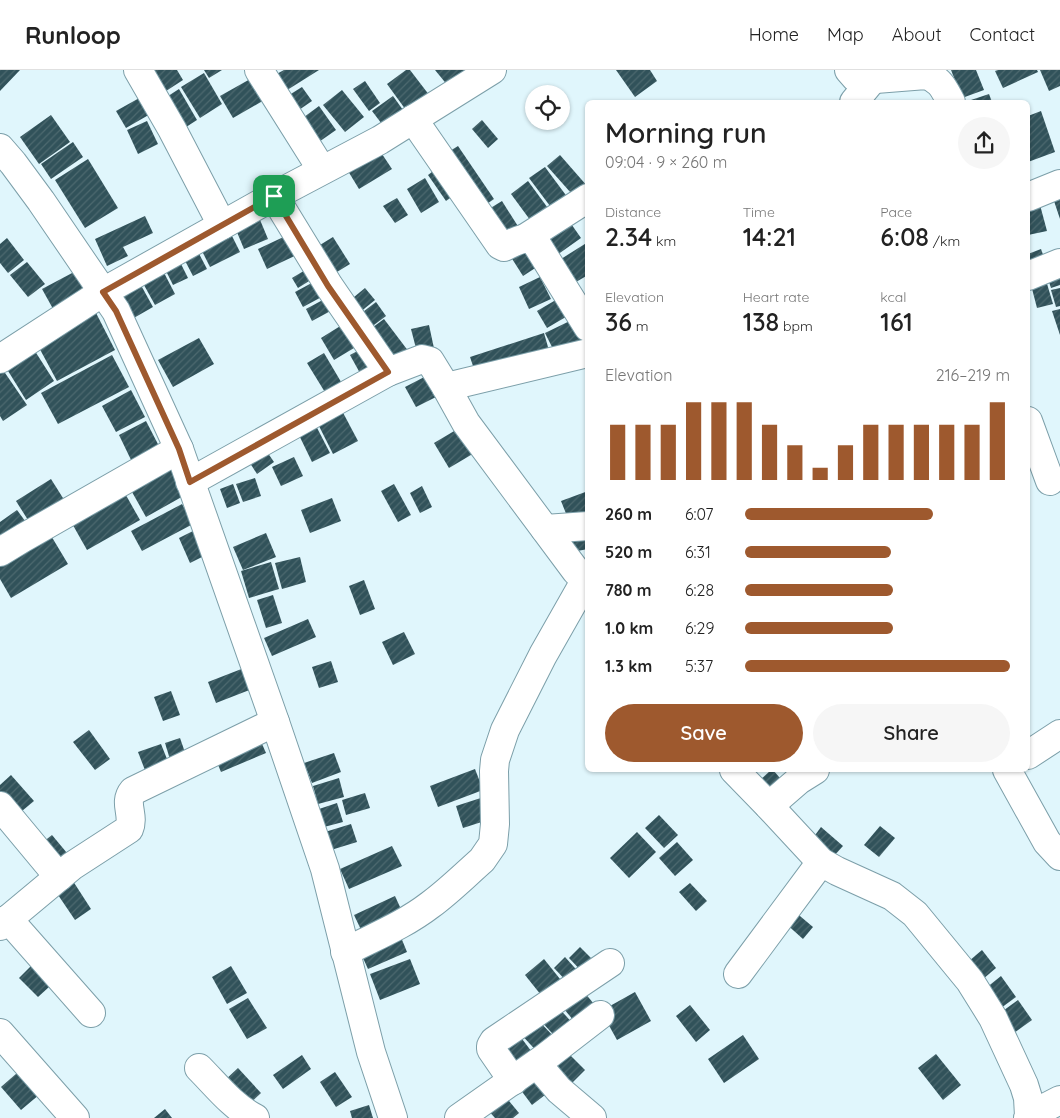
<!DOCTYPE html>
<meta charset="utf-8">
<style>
:root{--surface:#fff;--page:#f6f6f6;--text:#222;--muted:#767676;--line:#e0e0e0;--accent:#9e592e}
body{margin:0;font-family:Quicksand,sans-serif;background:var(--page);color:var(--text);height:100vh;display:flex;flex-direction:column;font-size:19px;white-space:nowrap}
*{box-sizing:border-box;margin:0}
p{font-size:16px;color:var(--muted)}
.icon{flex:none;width:28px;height:28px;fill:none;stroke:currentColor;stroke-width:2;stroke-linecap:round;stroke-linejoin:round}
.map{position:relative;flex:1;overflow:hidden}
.panel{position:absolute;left:585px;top:30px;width:445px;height:672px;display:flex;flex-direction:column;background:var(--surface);border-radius:8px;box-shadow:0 1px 4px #0004}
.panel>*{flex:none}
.fabs{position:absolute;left:525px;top:15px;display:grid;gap:10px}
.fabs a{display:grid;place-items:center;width:45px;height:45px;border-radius:50%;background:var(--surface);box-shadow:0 1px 4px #0004;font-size:25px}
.pin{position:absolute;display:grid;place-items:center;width:42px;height:42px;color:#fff;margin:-21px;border-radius:10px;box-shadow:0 2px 8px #0006}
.round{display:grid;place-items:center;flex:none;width:52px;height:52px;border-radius:26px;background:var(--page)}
.head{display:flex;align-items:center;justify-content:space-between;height:85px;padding:0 20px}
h1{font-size:28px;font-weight:600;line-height:38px}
.stats{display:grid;grid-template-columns:repeat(3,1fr);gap:8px;height:85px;padding:5px 20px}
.stats div{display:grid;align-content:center}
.stats b{font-size:25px;font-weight:600}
.stats small{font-size:14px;font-weight:400}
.stats p{font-size:14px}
.chart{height:140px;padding:10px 20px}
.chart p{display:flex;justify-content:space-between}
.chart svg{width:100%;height:90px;margin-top:5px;stroke:var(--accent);stroke-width:6}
.cta{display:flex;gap:10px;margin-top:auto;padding:10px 20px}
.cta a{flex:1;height:58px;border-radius:30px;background:var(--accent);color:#fff;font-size:20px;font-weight:600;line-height:58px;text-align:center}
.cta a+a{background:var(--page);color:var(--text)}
ul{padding:0 20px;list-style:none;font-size:16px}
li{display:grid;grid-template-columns:80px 60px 1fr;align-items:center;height:38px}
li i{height:12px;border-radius:6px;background:var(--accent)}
header{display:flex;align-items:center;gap:30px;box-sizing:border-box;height:70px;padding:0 25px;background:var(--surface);border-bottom:1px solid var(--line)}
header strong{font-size:24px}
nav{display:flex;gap:28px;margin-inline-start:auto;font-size:18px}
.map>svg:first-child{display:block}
.building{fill:url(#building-hatch)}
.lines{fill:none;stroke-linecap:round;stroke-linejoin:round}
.minor-casing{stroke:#7c9fa9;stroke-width:30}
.major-casing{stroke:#7c9fa9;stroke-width:30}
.minor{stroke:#fff;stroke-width:28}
.major{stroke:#fff;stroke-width:28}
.route-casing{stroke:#fff;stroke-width:10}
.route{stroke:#9e592e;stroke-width:6}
</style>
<header>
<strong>Runloop</strong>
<nav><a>Home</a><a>Map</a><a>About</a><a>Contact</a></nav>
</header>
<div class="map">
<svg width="1060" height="1048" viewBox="0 0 1060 1048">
<defs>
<pattern id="building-hatch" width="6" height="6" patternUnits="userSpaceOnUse" patternTransform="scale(1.25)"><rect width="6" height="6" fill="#31525a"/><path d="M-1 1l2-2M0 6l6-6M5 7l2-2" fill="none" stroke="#4d696f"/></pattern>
</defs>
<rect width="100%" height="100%" fill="#e0f6fc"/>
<g class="building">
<polygon points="0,0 20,0 0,21"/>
<polygon points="148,0 177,0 183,10 163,23"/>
<polygon points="204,0 222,0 209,8"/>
<polygon points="284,0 319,0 284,22 273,6"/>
<polygon points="406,0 410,0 433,30 411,47 387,14"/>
<polygon points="435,0 466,0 471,7 453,22"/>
<polygon points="616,0 650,0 657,11 635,27"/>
<polygon points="951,0 976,0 984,20 962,28"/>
<polygon points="998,0 1037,0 1038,2 1003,18 995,1"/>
<polygon points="1040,0 1060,0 1060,16 1049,21"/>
<polygon points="204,3 222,34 200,48 181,17"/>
<polygon points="261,3 273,25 233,48 220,26"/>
<polygon points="365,11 380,33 369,41 353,19"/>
<polygon points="302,17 312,31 296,42 286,27"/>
<polygon points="179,19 197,50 183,59 165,28"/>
<polygon points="342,20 364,47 345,62 323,35"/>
<polygon points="150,22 159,39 126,58 116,41"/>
<polygon points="989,24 992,32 965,32"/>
<polygon points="393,26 408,47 388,62 372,41"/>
<polygon points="319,36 336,60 316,74 300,50"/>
<polygon points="1041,41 1055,82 1028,92 1028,46"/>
<polygon points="51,45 70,72 39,94 20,67"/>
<polygon points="482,50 498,69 488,78 472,59"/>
<polygon points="147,51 158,74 138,84 127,60"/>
<polygon points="73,72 83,87 51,109 41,94"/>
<polygon points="458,76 494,129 481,138 445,84"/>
<polygon points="380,81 392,99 359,119 348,101"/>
<polygon points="560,85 588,117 579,132 547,96"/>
<polygon points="88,89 118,138 85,158 55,110"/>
<polygon points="441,95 460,121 446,131 428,105"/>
<polygon points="545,97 568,128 553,140 529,108"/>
<polygon points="425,108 439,132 421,143 407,119"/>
<polygon points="528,111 553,145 536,158 511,124"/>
<polygon points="1060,119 1060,149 1051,122"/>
<polygon points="397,128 408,145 395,153 383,136"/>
<polygon points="502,131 521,161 504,172 484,142"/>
<polygon points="1040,135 1047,161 1028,165 1028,138"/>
<polygon points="258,145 268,169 244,179 234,155"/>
<polygon points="145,146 153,163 123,177 128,186 107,196 95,169"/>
<polygon points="567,148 581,168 557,185 543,166"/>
<polygon points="229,160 240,182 210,197 199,175"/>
<polygon points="292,163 301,183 267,199 258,179"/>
<polygon points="333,167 350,194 332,205 315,178"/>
<polygon points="7,168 24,190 8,203 0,193 0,174"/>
<polygon points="531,172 543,193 523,206 509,184"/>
<polygon points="588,172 588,205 576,212 561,189"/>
<polygon points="195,176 207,199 193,206 181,183"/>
<polygon points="1041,179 1047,196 1028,204 1028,184"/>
<polygon points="177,186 188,208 173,215 162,193"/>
<polygon points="27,192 45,214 28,227 10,205"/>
<polygon points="160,195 175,224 155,235 139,206"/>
<polygon points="312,196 317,206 298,218 292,208"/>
<polygon points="1060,199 1060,215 1051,218 1046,203"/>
<polygon points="74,202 89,229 57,246 42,219"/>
<polygon points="540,207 551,229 529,239 519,217"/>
<polygon points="1045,207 1053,234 1037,238 1030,211"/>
<polygon points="137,208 153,237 132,249 116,221"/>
<polygon points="321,208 329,223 303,237 295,222"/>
<polygon points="365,218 375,230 359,243 348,232"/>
<polygon points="1060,218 1060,236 1056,237 1051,220"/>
<polygon points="566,224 576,241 547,258 537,241"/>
<polygon points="332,225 338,237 312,251 306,239"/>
<polygon points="376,232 386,246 370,258 359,245"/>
<polygon points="1060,239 1060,265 1052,241"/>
<polygon points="95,241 115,280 57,311 36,272"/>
<polygon points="578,247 588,272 557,287 545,263"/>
<polygon points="384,249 409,282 394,293 369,260"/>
<polygon points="350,250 364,272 334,290 321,268"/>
<polygon points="429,255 435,283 418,286 411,259"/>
<polygon points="544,263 550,284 477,308 470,287"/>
<polygon points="199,268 214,294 173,317 158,290"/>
<polygon points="365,277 381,305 366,314 350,285"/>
<polygon points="33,278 54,311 26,330 5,296"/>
<polygon points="324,283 347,322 331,332 307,293"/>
<polygon points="112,285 129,317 58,354 41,323"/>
<polygon points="3,300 27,335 3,351 0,346 0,302"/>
<polygon points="434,302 444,323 416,337 405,317"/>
<polygon points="131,320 145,347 116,362 102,336"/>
<polygon points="340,337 358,371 333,384 316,350"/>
<polygon points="146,351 161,380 133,394 119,365"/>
<polygon points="314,352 330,383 312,392 297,361"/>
<polygon points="466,354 481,379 449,398 434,373"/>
<polygon points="265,379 274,392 257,404 248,390"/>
<polygon points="294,387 303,406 281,416 272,397"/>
<polygon points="168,390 187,424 146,447 127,413"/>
<polygon points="255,408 261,426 243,432 236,414"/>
<polygon points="51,409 68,436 33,458 16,431"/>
<polygon points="233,414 240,433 227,438 220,419"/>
<polygon points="394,414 411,445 398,452 381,421"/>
<polygon points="422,416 432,437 420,443 410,423"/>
<polygon points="123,420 140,450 87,480 70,450"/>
<polygon points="588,421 588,450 571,456 561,431"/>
<polygon points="332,428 341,451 310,463 301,440"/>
<polygon points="182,434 193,454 142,481 131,461"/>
<polygon points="17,440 31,459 8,475 0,464 0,452"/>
<polygon points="199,458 210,483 190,493 179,468"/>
<polygon points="588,460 588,479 572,482 568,464"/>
<polygon points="266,463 276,487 243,500 233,477"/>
<polygon points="50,464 68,494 11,528 0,509 0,494"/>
<polygon points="300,487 306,512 282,519 275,493"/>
<polygon points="271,492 279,519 249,528 241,501"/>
<polygon points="364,510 375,539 360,545 349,516"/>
<polygon points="273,525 282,553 266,558 257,530"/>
<polygon points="308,549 316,567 272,586 264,568"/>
<polygon points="404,562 415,584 393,595 382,572"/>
<polygon points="331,591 338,612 319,618 312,597"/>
<polygon points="244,598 252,619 216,633 208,612"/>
<polygon points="171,621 180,645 163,651 154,627"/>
<polygon points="89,660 110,689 95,700 73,672"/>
<polygon points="259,667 266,683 221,702 214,685"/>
<polygon points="180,668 188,691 172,696 165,673"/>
<polygon points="161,674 171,699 148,708 138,682"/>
<polygon points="334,683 341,702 312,713 304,693"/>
<polygon points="475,699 483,720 438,737 430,716"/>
<polygon points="771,700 773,700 787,716 774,727 760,710"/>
<polygon points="11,705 34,731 16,746 0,727 0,715"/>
<polygon points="339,708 344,727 318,734 313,716"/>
<polygon points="365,723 370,738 346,745 342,730"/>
<polygon points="487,726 494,748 463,758 456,736"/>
<polygon points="337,733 343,752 324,757 319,739"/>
<polygon points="659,745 678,765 664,778 645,758"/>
<polygon points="351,754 357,772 331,780 325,762"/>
<polygon points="880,756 895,768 879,787 864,775"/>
<polygon points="821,757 843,776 834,786 813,768"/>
<polygon points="637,762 656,782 629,808 610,788"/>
<polygon points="52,765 72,789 59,800 38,776"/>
<polygon points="677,772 693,790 675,806 659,788"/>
<polygon points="392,776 402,796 349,819 340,799"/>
<polygon points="71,808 91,839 75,850 54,819"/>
<polygon points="690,813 707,831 696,841 679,822"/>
<polygon points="395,826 405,848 364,866 354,845"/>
<polygon points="794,841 813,857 803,869 784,852"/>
<polygon points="398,860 407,882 368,899 358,877"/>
<polygon points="580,877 599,896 587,907 569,888"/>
<polygon points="982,880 996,898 983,909 969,891"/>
<polygon points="40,887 60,907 38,927 19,908"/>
<polygon points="565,887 583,907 572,917 554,898"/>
<polygon points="410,889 420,914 380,930 370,904"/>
<polygon points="544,889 568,919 549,935 525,905"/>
<polygon points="231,896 247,923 227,934 212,907"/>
<polygon points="1001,906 1016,927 1001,938 986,918"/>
<polygon points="579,916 599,940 579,957 559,933"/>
<polygon points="635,922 651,951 617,970 601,941"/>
<polygon points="248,928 267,958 247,969 229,939"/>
<polygon points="1018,930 1032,950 1014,963 1000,943"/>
<polygon points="556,935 577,958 561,973 540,950"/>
<polygon points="690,935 710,960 696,972 676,946"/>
<polygon points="534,946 559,972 542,987 518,961"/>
<polygon points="516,961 538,990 523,1001 501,973"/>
<polygon points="743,965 759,989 724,1013 708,989"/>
<polygon points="563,978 585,1000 568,1017 546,996"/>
<polygon points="936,984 961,1015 943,1030 918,998"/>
<polygon points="302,985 311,999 283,1019 273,1005"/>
<polygon points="25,996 46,1019 21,1040 1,1017"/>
<polygon points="238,998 261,1023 246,1037 223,1012"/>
<polygon points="538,998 554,1018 532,1035 517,1015"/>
<polygon points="335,1002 352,1027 336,1037 320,1012"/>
<polygon points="504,1025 519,1043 513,1048 495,1048 487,1039"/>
<polygon points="369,1035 373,1048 352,1048 350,1041"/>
<polygon points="165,1039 172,1048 154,1048"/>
</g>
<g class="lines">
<defs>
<g id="minor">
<polyline points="138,0 172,59 222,155"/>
<polyline points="259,0 322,100"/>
<path d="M849,0L856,8L863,10L926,5C941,10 944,19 951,32"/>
<polyline points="854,32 872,10"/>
<path d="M413,49L500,175L504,177C513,173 524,165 534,170L588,257"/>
<polyline points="274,126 329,216 388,302 422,289 430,291 446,317 466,353 576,501 588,513"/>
<polyline points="1028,127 1060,114"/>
<polyline points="527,167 588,128"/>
<polyline points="1028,206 1060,193"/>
<polyline points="0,289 103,222 274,126 380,70 492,0"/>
<polyline points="446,317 588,283"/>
<polyline points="1028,351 1050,411"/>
<polyline points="190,412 388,302"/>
<polyline points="545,459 588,456"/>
<polyline points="0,482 23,468 179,379"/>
<polyline points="1028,685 1060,664"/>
<polyline points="734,700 769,736 821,792 837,801 892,826 915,844 970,911 993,948 1024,1015 1028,1028 1029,1046 1028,1048"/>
<polyline points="1007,700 1047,772 1060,786"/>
<polyline points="0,736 59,807"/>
<polyline points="769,736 799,710 815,700"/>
<polyline points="8,849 91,943"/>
<path d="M0,856L72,796L129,759C135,745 123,733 133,721L275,652"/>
<path d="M345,882C374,867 404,855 430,835C448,822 465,805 482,790L493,774L495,754L494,701L495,690L505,660L543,585L585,511"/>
<polyline points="738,904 821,792"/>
<polyline points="0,963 75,1048"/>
<polyline points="537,994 559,1020 592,1048"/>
<path d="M199,998C216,1015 233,1037 255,1048"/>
<polyline points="513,1011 491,979 491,976 494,971 610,893"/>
<polyline points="1029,1046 1060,1030"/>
<polyline points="459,1048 543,989 600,945"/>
</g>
<polyline id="major" points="0,78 13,93 41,131 116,241 179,379 275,652 325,799 371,982 393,1048"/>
</defs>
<use href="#minor" class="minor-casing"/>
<use href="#major" class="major-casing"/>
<use href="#minor" class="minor"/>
<use href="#major" class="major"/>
</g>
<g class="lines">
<defs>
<polygon id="route" points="274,126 328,216 388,302 190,412 179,379 116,241 103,222"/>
</defs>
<use href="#route" class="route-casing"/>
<use href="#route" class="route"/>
</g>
</svg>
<div class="fabs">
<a><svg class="icon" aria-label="locate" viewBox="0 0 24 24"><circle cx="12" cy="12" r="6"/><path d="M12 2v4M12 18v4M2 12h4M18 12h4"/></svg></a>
</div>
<div class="pin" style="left:274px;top:126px;background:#1e9e55"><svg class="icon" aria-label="arrive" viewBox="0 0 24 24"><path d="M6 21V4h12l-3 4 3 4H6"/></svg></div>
<section class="panel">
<div class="head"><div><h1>Morning run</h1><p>09:04 · 9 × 260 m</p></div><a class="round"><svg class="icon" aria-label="share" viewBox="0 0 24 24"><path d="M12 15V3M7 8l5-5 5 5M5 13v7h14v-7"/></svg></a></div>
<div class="stats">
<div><p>Distance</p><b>2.34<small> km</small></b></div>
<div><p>Time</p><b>14:21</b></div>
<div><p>Pace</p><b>6:08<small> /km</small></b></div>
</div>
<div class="stats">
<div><p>Elevation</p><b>36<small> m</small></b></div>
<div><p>Heart rate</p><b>138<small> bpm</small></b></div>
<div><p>kcal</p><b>161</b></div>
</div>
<div class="chart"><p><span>Elevation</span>216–219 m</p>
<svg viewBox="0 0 160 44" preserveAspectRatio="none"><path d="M5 44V17M15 44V17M25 44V17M35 44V6M45 44V6M55 44V6M65 44V17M75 44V27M85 44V38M95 44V27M105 44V17M115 44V17M125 44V17M135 44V17M145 44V17M155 44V6"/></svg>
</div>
<ul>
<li><b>260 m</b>6:07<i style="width:71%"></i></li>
<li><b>520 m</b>6:31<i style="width:55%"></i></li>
<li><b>780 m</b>6:28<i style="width:56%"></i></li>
<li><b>1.0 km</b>6:29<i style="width:56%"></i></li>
<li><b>1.3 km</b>5:37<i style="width:100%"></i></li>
</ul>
<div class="cta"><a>Save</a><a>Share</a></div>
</section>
</div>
